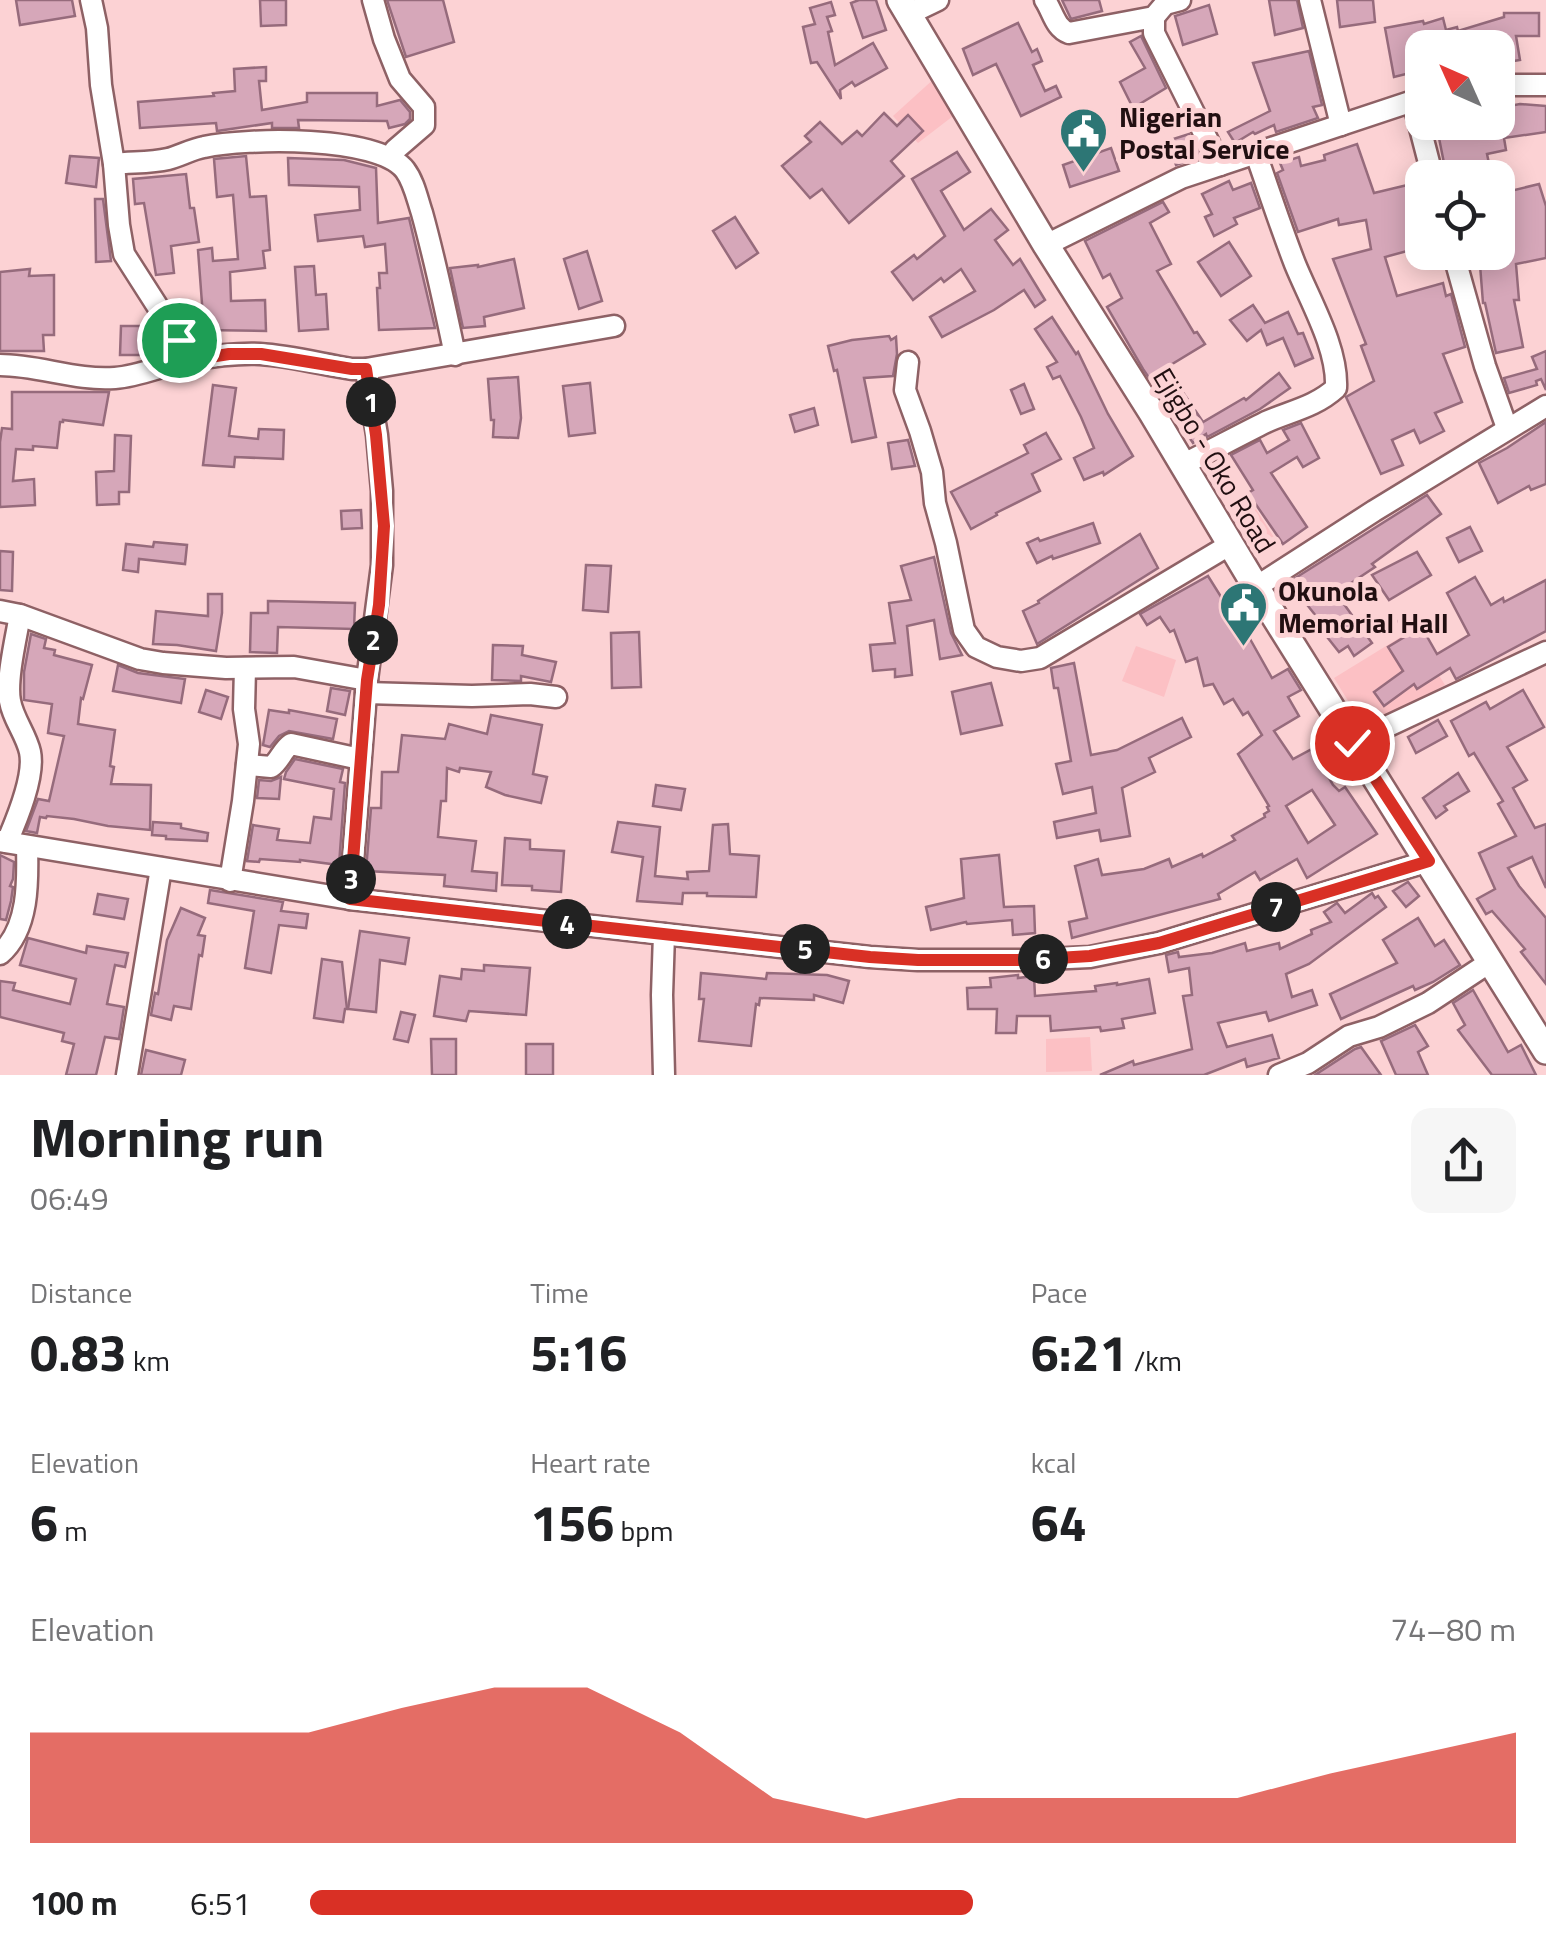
<!DOCTYPE html>
<meta charset="utf-8">
<style>
:root{--surface:#fff;--page:#f6f6f6;--text:#202124;--muted:#757577;--accent:#d93025}
body{margin:0;font-family:"Titillium Web",sans-serif;background:var(--page);color:var(--text);height:100vh;display:flex;flex-direction:column;font-size:38px;white-space:nowrap}
*{box-sizing:border-box;margin:0}
p{font-size:32px;color:var(--muted)}
.icon{flex:none;width:55px;height:55px;fill:none;stroke:currentColor;stroke-width:2;stroke-linecap:round;stroke-linejoin:round}
.map{position:relative;height:1075px;overflow:hidden}
.details{display:flex;flex-direction:column;background:var(--surface);flex:1}
.details>*{flex:none}
.needle{width:65px;rotate:315deg}
.controls{position:absolute;left:1405px;top:30px;display:grid;gap:20px}
.controls a{display:grid;place-items:center;width:110px;height:110px;border-radius:20px;background:var(--surface);box-shadow:0 5px 25px #0003;font-size:50px}
.pin{position:absolute;display:grid;place-items:center;width:85px;height:85px;color:#fff;margin:-42px;border:5px solid #fff;border-radius:50%;box-shadow:0 2px 10px #0007}
.km{position:absolute;width:50px;height:50px;margin:-25px;border-radius:50%;background:#222;color:#fff;font-size:28px;line-height:50px;text-align:center}
.round{display:grid;place-items:center;flex:none;width:105px;height:105px;border-radius:20px;background:var(--page)}
.summary{display:flex;align-items:center;justify-content:space-between;height:170px;padding:0 30px}
h1{font-size:55px;font-weight:700;line-height:75px}
.metrics{display:grid;grid-template-columns:repeat(3,1fr);gap:15px;height:170px;padding:10px 30px}
.metrics div{display:grid;align-content:center}
.metrics b{font-size:50px;font-weight:700}
.metrics small{font-size:28px;font-weight:400}
.metrics p{font-size:28px}
.chart{height:280px;padding:20px 30px}
.chart p{display:flex;justify-content:space-between}
.chart svg{width:100%;height:180px;margin-top:10px;fill:var(--accent);opacity:.7}
ul{padding:0 30px;list-style:none;font-size:32px}
li{display:grid;grid-template-columns:160px 120px 1fr;align-items:center;height:75px}
li i{height:25px;border-radius:12px;background:var(--accent)}
.map>svg:first-child{display:block}
.built{fill:#fcc0c4}
.building{fill:#d6a7b9;stroke:#966b7c;stroke-width:2.5;fill-rule:evenodd}
.lines{fill:none;stroke-linecap:round;stroke-linejoin:round}
.minor-casing{stroke:#8e6165;stroke-width:25}
.major-casing{stroke:#8e6165;stroke-width:30}
.minor{stroke:#fff;stroke-width:20}
.major{stroke:#fff;stroke-width:25}
.route-casing{stroke:#fff;stroke-width:20}
.route{stroke:#d93025;stroke-width:12}
.labels{text-anchor:middle;dominant-baseline:central;stroke-width:10;stroke-linejoin:round;paint-order:stroke}
.poi-label{font-size:28px;font-weight:bold;fill:#210f11;stroke:#fcd2d4;text-anchor:start}
.street-label{font-size:28px;fill:#210f11;stroke:#fcd2d4}
</style>
<div class="map">
<svg width="1546" height="1075" viewBox="0 0 1546 1075">
<rect width="100%" height="100%" fill="#fcd2d4"/>
<g class="built">
<polygon points="936,77 957,113 918,143 893,116"/>
<polygon points="1245,492 1279,545 1260,557 1227,502"/>
<polygon points="1404,635 1412,645 1420,645 1445,685 1395,712 1363,725 1334,678"/>
<polygon points="1136,646 1176,660 1164,697 1122,681"/>
<polygon points="1090,1037 1092,1071 1046,1072 1046,1039"/>
</g>
<g class="building">
<polygon points="16,0 72,0 75,16 20,25"/>
<polygon points="260,0 286,0 286,25 261,26"/>
<polygon points="387,0 443,0 454,42 406,57"/>
<polygon points="859,0 876,0 886,30 863,38 851,3"/>
<polygon points="1062,0 1099,0 1102,11 1071,19"/>
<polygon points="1269,0 1297,0 1303,28 1275,35"/>
<polygon points="1337,0 1373,0 1375,22 1340,27"/>
<polygon points="831,2 835,15 827,17 832,31 828,32 835,65 873,43 887,68 855,86 852,82 840,90 841,99 817,62 811,63 803,27 815,24 810,8"/>
<polygon points="1209,5 1217,34 1183,45 1175,16"/>
<polygon points="1504,13 1539,13 1539,36 1516,36 1520,60 1501,63 1498,48 1422,48 1422,70 1394,77 1385,28 1423,21 1424,24 1443,18 1446,30 1457,27 1458,31 1504,17"/>
<polygon points="1018,23 1032,52 1037,49 1042,61 1033,65 1045,91 1056,86 1061,97 1021,116 996,64 973,75 963,49"/>
<polygon points="1141,36 1166,88 1133,108 1120,82 1145,68 1130,42"/>
<polygon points="1309,51 1322,105 1313,107 1318,118 1276,132 1274,125 1255,134 1253,132 1235,143 1228,132 1270,111 1253,63"/>
<polygon points="266,67 266,81 259,81 262,110 307,102 307,93 377,93 377,106 400,100 410,112 410,119 405,124 389,128 387,121 298,120 299,128 272,128 272,123 217,131 216,123 140,128 138,102 214,96 213,93 235,91 234,69"/>
<polygon points="1520,104 1546,106 1546,132 1504,138 1506,150 1487,154 1492,178 1447,178 1437,128 1435,129 1433,122 1498,122 1498,108"/>
<polygon points="884,113 897,126 908,115 923,131 891,161 904,176 849,223 822,189 810,198 782,166 811,142 805,136 820,122 842,144 857,131 862,136"/>
<polygon points="1189,134 1201,157 1176,165 1173,157 1156,162 1151,146"/>
<polygon points="1357,144 1374,193 1420,182 1422,187 1422,247 1385,257 1397,296 1443,283 1446,296 1451,294 1465,347 1443,354 1462,402 1435,413 1444,431 1420,443 1414,430 1392,440 1403,465 1381,474 1346,397 1374,381 1361,346 1366,344 1333,259 1371,249 1366,220 1339,225 1338,219 1298,232 1277,173 1283,170 1280,163 1299,157 1301,166 1325,160 1324,155"/>
<polygon points="1111,148 1119,171 1070,187 1063,165"/>
<polygon points="957,152 970,172 941,191 964,230 991,209 1008,230 995,240 1013,265 1020,259 1045,300 1035,307 1024,290 994,310 942,337 930,317 975,291 961,269 944,282 941,278 913,300 892,272 914,255 917,259 945,236 912,179"/>
<polygon points="70,156 99,158 96,187 66,183"/>
<polygon points="246,156 250,197 266,196 270,250 263,251 265,268 230,272 231,301 265,300 266,331 204,330 198,250 212,248 213,261 238,259 233,195 217,197 214,159"/>
<polygon points="288,158 344,160 376,168 378,223 409,218 435,328 379,330 377,288 380,288 379,273 387,273 385,244 365,247 363,236 318,241 315,215 360,210 359,187 289,185"/>
<polygon points="186,174 190,208 194,208 199,242 171,246 174,273 156,275 144,203 135,204 133,179"/>
<polygon points="1229,181 1233,190 1251,183 1260,208 1234,218 1237,224 1214,236 1205,217 1212,214 1202,194"/>
<polygon points="1539,184 1546,206 1546,258 1516,264 1519,300 1514,300 1523,347 1496,353 1485,303 1483,303 1479,252 1498,252 1498,194"/>
<polygon points="95,199 103,199 111,261 96,262"/>
<polygon points="1163,202 1169,212 1150,223 1171,264 1157,271 1194,333 1197,332 1205,344 1169,366 1178,385 1203,422 1244,398 1246,400 1279,373 1290,388 1260,409 1207,437 1206,434 1193,443 1143,369 1107,307 1122,298 1110,274 1103,278 1085,241"/>
<polygon points="735,217 758,253 736,268 713,231"/>
<polygon points="1229,242 1251,276 1221,296 1198,262"/>
<polygon points="587,251 602,301 579,309 564,259"/>
<polygon points="514,259 524,308 484,317 485,326 463,328 450,268 478,265 478,267"/>
<polygon points="314,266 316,295 326,294 328,329 299,331 295,267"/>
<polygon points="30,269 29,276 54,275 54,335 43,335 44,351 0,351 0,272"/>
<polygon points="1253,305 1265,323 1288,312 1298,334 1303,333 1313,358 1295,366 1283,338 1267,345 1261,330 1247,341 1230,320"/>
<polygon points="1052,317 1076,354 1078,352 1108,414 1133,456 1104,475 1103,472 1084,480 1074,458 1094,448 1081,417 1060,376 1053,379 1047,367 1057,362 1035,329"/>
<polygon points="121,326 154,326 165,344 165,352 155,355 120,355"/>
<polygon points="889,336 891,340 896,337 897,354 893,376 864,378 876,437 852,442 837,370 834,371 828,346 852,340"/>
<polygon points="1546,351 1546,390 1541,379 1536,381 1537,385 1509,393 1504,378 1537,369 1532,357"/>
<polygon points="518,377 521,418 518,438 493,437 494,420 491,420 488,379"/>
<polygon points="590,383 595,433 569,436 563,386"/>
<polygon points="1024,384 1034,409 1021,414 1011,390"/>
<polygon points="213,385 236,388 229,436 258,439 259,429 284,430 283,459 235,457 234,467 203,465"/>
<polygon points="12,392 109,392 103,425 63,420 63,422 60,422 57,448 33,446 33,450 16,449 13,481 34,479 35,505 0,507 0,442 2,428 12,429"/>
<polygon points="814,408 818,425 795,432 790,415"/>
<polygon points="1546,422 1546,484 1531,490 1529,486 1498,503 1479,463 1507,448"/>
<polygon points="1301,423 1319,458 1303,467 1297,457 1271,473 1307,527 1283,544 1248,493 1253,490 1231,455 1260,440 1267,453 1289,440 1283,430"/>
<polygon points="1046,433 1061,459 1032,474 1040,491 996,513 997,515 971,529 951,492 1028,453 1024,445"/>
<polygon points="115,435 131,436 129,492 119,492 119,504 97,505 96,472 114,471"/>
<polygon points="908,440 915,466 892,469 888,443"/>
<polygon points="1427,495 1441,514 1372,564 1375,567 1336,593 1372,643 1354,656 1348,646 1339,652 1316,623 1320,621 1289,582"/>
<polygon points="361,510 362,528 342,529 341,511"/>
<polygon points="1093,523 1100,543 1053,559 1052,556 1037,563 1027,543 1038,538 1040,541"/>
<polygon points="1470,527 1482,551 1459,562 1447,538"/>
<polygon points="1140,534 1158,568 1037,644 1023,611 1039,603 1038,601"/>
<polygon points="154,542 187,545 185,564 139,559 138,572 123,570 126,544 153,547"/>
<polygon points="0,551 13,552 12,591 0,590"/>
<polygon points="1417,552 1431,575 1389,600 1372,575"/>
<polygon points="934,557 951,633 962,655 940,659 934,620 907,626 912,675 895,677 895,669 873,671 870,645 895,643 889,603 911,600 901,566"/>
<polygon points="586,565 611,566 608,612 583,610"/>
<path d="M1208,576L1228,608L1231,607L1238,619L1251,610L1258,621L1245,630L1272,678L1288,669L1301,690L1288,697L1299,716L1274,731L1293,759L1312,749L1333,785L1339,791L1345,787L1377,834L1307,878L1297,859L1260,880L1255,872L1218,894L1220,899L1072,938L1069,922L1087,918L1075,866L1098,859L1102,875L1144,869L1169,859L1172,867L1202,854L1203,857L1235,840L1232,836L1265,817L1264,814L1269,811L1267,807L1269,806L1238,754L1262,735L1248,712L1243,715L1233,699L1224,704L1213,684L1204,686L1197,658L1186,662L1174,630L1170,632L1160,617L1147,625L1140,614ZM1312,790L1335,825L1308,843L1286,806Z"/>
<polygon points="1475,577 1491,605 1503,598 1504,602 1546,580 1546,631 1456,679 1450,668 1417,689 1414,684 1384,706 1374,692 1403,671 1388,647 1406,636 1398,621 1413,612 1437,654 1469,635 1447,593"/>
<polygon points="208,594 222,594 222,613 216,651 177,645 153,644 156,611 208,616"/>
<polygon points="268,601 355,603 354,629 278,627 277,653 250,652 251,613 268,613"/>
<polygon points="639,632 641,687 612,688 611,633"/>
<polygon points="31,634 46,639 44,648 55,650 54,655 92,665 83,699 81,698 78,724 115,730 110,766 114,767 111,784 151,785 150,830 108,826 74,819 47,816 46,818 40,817 37,833 26,831 38,799 49,801 64,736 48,733 52,704 24,700 24,672"/>
<polygon points="493,645 523,646 522,655 556,662 551,682 521,676 521,681 492,680"/>
<polygon points="1074,663 1091,755 1117,750 1182,718 1191,737 1149,758 1155,772 1122,788 1130,836 1101,841 1099,830 1057,838 1054,822 1096,813 1092,787 1063,794 1056,764 1071,761 1058,688 1054,688 1051,668"/>
<polygon points="118,665 138,673 185,679 181,703 113,691"/>
<polygon points="991,683 1002,725 961,734 952,692"/>
<polygon points="331,688 350,691 345,715 327,711"/>
<polygon points="206,690 228,697 221,719 199,712"/>
<polygon points="1523,690 1544,727 1507,747 1527,780 1513,788 1535,828 1546,824 1546,888 1532,857 1508,868 1519,886 1546,918 1546,984 1521,952 1525,949 1492,911 1486,914 1477,899 1495,889 1479,853 1516,836 1498,804 1503,801 1474,753 1469,756 1451,721 1486,702 1490,709"/>
<polygon points="269,710 289,713 289,710 337,719 333,739 289,731 279,736 270,747 263,745"/>
<polygon points="491,715 542,725 533,774 547,777 541,803 505,795 486,787 491,772 460,768 459,772 447,768 446,801 441,801 438,837 476,841 472,871 497,873 496,891 444,886 445,875 366,871 371,808 381,808 382,772 398,772 402,735 445,739 449,724 487,734"/>
<polygon points="1438,720 1447,736 1416,753 1408,737"/>
<polygon points="295,759 343,769 340,782 345,783 339,865 300,860 300,862 260,859 259,862 247,861 253,825 279,829 277,840 310,843 314,817 331,819 334,789 284,779 286,772"/>
<polygon points="1458,773 1469,791 1444,806 1447,810 1436,818 1423,798"/>
<polygon points="281,777 279,799 257,798 259,780 271,781"/>
<polygon points="656,785 685,789 681,810 653,806"/>
<polygon points="153,822 181,824 181,828 208,833 207,841 166,839 166,836 152,835"/>
<polygon points="618,822 660,827 655,876 688,879 687,872 709,871 713,825 728,824 730,854 759,856 756,897 707,896 707,893 683,893 682,904 637,901 643,857 612,852"/>
<polygon points="505,838 530,840 530,849 564,851 561,892 532,890 532,886 502,885"/>
<polygon points="0,855 14,862 13,879 10,886 13,887 11,901 6,920 0,919"/>
<polygon points="999,855 1004,907 1034,906 1035,933 1013,935 1012,920 967,924 966,922 931,930 926,907 964,898 961,859"/>
<polygon points="1408,882 1419,896 1406,907 1393,891"/>
<polygon points="210,890 283,902 281,911 308,914 306,928 279,925 271,973 245,968 254,911 208,903"/>
<polygon points="1372,893 1375,898 1378,896 1386,907 1309,964 1286,974 1292,997 1312,990 1317,1005 1269,1021 1266,1012 1218,1023 1227,1047 1272,1035 1279,1058 1247,1067 1245,1059 1204,1075 1100,1075 1133,1061 1134,1065 1192,1049 1183,996 1192,995 1189,968 1169,972 1166,955 1178,952 1179,957 1212,953 1245,943 1247,951 1279,943 1280,949 1312,934 1311,930 1331,922 1324,912 1337,903 1345,913"/>
<polygon points="98,894 128,899 124,919 94,914"/>
<polygon points="181,908 205,918 198,935 205,936 202,956 199,955 191,1009 174,1006 171,1020 151,1015 155,993 158,994 167,940"/>
<polygon points="1418,918 1435,946 1444,940 1460,965 1433,982 1415,990 1413,986 1341,1019 1330,994 1397,963 1383,940"/>
<polygon points="360,931 409,938 405,964 380,960 376,1012 348,1009"/>
<polygon points="28,938 86,953 87,946 128,953 125,967 115,965 107,1004 124,1007 119,1039 105,1037 96,1075 66,1075 74,1044 62,1041 64,1033 0,1017 0,981 15,983 13,990 70,1004 76,979 20,965"/>
<polygon points="322,959 342,962 347,1009 345,1009 343,1022 314,1018"/>
<polygon points="484,965 530,968 526,1015 469,1011 466,1021 434,1016 440,976 461,979 462,969 484,971"/>
<polygon points="701,973 766,979 767,973 827,975 849,981 843,1003 814,995 814,1000 760,998 759,1005 756,1004 751,1046 699,1041 704,999 699,999"/>
<polygon points="1018,975 1018,978 1034,976 1035,996 1096,991 1095,986 1117,983 1117,985 1149,979 1155,1013 1122,1019 1124,1028 1101,1031 1100,1027 1051,1031 1050,1016 1017,1016 1016,1033 996,1033 997,1009 968,1009 967,988 991,987 990,978"/>
<polygon points="1473,990 1508,1052 1521,1045 1536,1075 1492,1075 1458,1030 1465,1025 1453,1003"/>
<polygon points="401,1012 415,1015 408,1042 394,1039"/>
<polygon points="1415,1025 1428,1046 1418,1052 1428,1075 1396,1075 1381,1041"/>
<polygon points="431,1039 456,1039 456,1075 432,1075"/>
<rect x="526" y="1044" width="27" height="31"/>
<polygon points="1361,1047 1381,1075 1315,1075 1355,1049"/>
<polygon points="146,1050 185,1060 181,1075 141,1075"/>
</g>
<g class="lines">
<defs>
<g id="minor">
<polyline points="91,0 97,28 101,85 114,164 119,225 124,254 179,340 184,361"/>
<polyline points="373,0 384,39 400,79 424,107 424,125 395,150 392,157"/>
<path d="M1045,0C1053,12 1055,28 1069,33L1154,17L1165,4L1180,0"/>
<polyline points="1310,0 1341,125"/>
<polyline points="909,14 938,0"/>
<polyline points="1154,17 1154,33 1220,165"/>
<polyline points="1498,85 1546,85"/>
<polyline points="1413,101 1433,178"/>
<path d="M114,164C132,162 151,163 168,159C180,156 192,149 204,147C246,138 378,135 405,170C414,182 417,198 422,213C435,260 445,307 455,355"/>
<polyline points="1046,245 1181,178 1422,98"/>
<polyline points="1453,252 1485,366 1507,428"/>
<polyline points="908,362 905,390 920,431 932,472 935,503 946,543 964,630 976,647 997,657 1021,661 1040,658 1231,544"/>
<path d="M0,365C39,365 76,381 115,378C141,376 165,364 190,360C213,356 237,353 260,354C291,356 321,364 352,369H366L614,326"/>
<path d="M1182,465C1210,451 1238,436 1266,422C1291,411 1315,407 1336,388C1338,348 1310,301 1295,264C1281,228 1269,191 1256,154"/>
<polyline points="1256,587 1374,511 1546,406"/>
<polyline points="0,611 20,615 140,659 163,663 226,668 294,667 367,680"/>
<polyline points="366,693 472,696 530,694 556,697"/>
<polyline points="1352,743 1546,652"/>
<path d="M247,765L271,767C280,761 282,750 291,744L360,759"/>
<polyline points="0,841 350,899 870,957 918,960 1025,960 1090,957 1159,943 1429,861"/>
<path d="M7,842C17,819 35,776 30,752C26,734 13,719 10,701C6,680 16,638 20,615"/>
<polyline points="230,881 243,801 249,744 244,709 245,668"/>
<polyline points="350,899 367,680 382,565 382,491 377,435 366,369"/>
<polyline points="664,934 662,995 664,1075"/>
<path d="M0,954C29,929 28,881 27,846"/>
<polyline points="127,1075 161,868"/>
<polyline points="1279,1075 1308,1063 1349,1036 1379,1027 1428,1003 1490,962"/>
</g>
<polyline id="major" points="900,0 1046,245 1152,413 1256,587 1546,1051"/>
</defs>
<use href="#minor" class="minor-casing"/>
<use href="#major" class="major-casing"/>
<use href="#minor" class="minor"/>
<use href="#major" class="major"/>
</g>
<g class="lines">
<defs>
<polyline id="route" points="179,340 184,361 229,354 261,354 352,369 366,369 376,435 384,526 379,605 367,680 350,899 870,957 918,960 1025,960 1090,956 1159,943 1429,861 1352,743"/>
</defs>
<use href="#route" class="route-casing"/>
<use href="#route" class="route"/>
</g>
<defs>
<symbol id="civic-pin" viewBox="-11 -11 22 30"><path d="M0 17L-7.5 6A9.5 9.5 0 1 1 7.5 6Z" fill="#2d7675" stroke="#fcd2d4"/><path d="M-.6-6.5H3V-4.5H.6V-3L4-1V1h2V6H-6V1h2V-1L-.6-3ZM-1.2 2.5V6h2.4V2.5Z" fill="#fff"/></symbol>
</defs>
<g fill-rule="evenodd">
<use href="#civic-pin" x="1056" y="104" width="55" height="75"/>
<use href="#civic-pin" x="1216" y="578" width="55" height="75"/>
</g>
<g class="labels">
<g class="poi-label">
<text x="1119" y="116">Nigerian<tspan x="1119" dy="32">Postal Service</tspan></text>
<text x="1278" y="590">Okunola<tspan x="1278" dy="32">Memorial Hall</tspan></text>
</g>
<g class="street-label">
<text transform="translate(1215 460) rotate(59)">Ejigbo - Oko Road</text>
</g>
</g>
</svg>
<div class="controls">
<a><svg class="needle" viewBox="-14 -14 28 28"><path d="M0-13l5 13h-10z" fill="#e53935"/><path d="M0 13l5-13h-10z" fill="#757577"/></svg></a>
<a><svg class="icon" aria-label="locate" viewBox="0 0 24 24"><circle cx="12" cy="12" r="6"/><path d="M12 2v4M12 18v4M2 12h4M18 12h4"/></svg></a>
</div>
<div class="pin" style="left:179px;top:340px;background:#1e9e55"><svg class="icon" aria-label="arrive" viewBox="0 0 24 24"><path d="M6 21V4h12l-3 4 3 4H6"/></svg></div>
<div class="pin" style="left:1352px;top:743px;background:#d93025"><svg class="icon" aria-label="check" viewBox="0 0 24 24"><path d="M5 12l5 5 9-10"/></svg></div>
<b class="km" style="left:371px;top:402px">1</b>
<b class="km" style="left:373px;top:640px">2</b>
<b class="km" style="left:351px;top:879px">3</b>
<b class="km" style="left:567px;top:924px">4</b>
<b class="km" style="left:805px;top:949px">5</b>
<b class="km" style="left:1043px;top:959px">6</b>
<b class="km" style="left:1276px;top:907px">7</b>
</div>
<section class="details">
<div class="summary"><div><h1>Morning run</h1><p>06:49</p></div><a class="round"><svg class="icon" aria-label="share" viewBox="0 0 24 24"><path d="M12 15V3M7 8l5-5 5 5M5 13v7h14v-7"/></svg></a></div>
<div class="metrics">
<div><p>Distance</p><b>0.83<small> km</small></b></div>
<div><p>Time</p><b>5:16</b></div>
<div><p>Pace</p><b>6:21<small> /km</small></b></div>
</div>
<div class="metrics">
<div><p>Elevation</p><b>6<small> m</small></b></div>
<div><p>Heart rate</p><b>156<small> bpm</small></b></div>
<div><p>kcal</p><b>64</b></div>
</div>
<div class="chart"><p><span>Elevation</span>74–80 m</p>
<svg viewBox="0 0 160 44" preserveAspectRatio="none"><path d="M0 44V17L10 17L20 17L30 17L40 11L50 6L60 6L70 17L80 33L90 38L100 33L110 33L120 33L130 33L140 27L150 22L160 17V44z"/></svg>
</div>
<ul>
<li><b>100 m</b>6:51<i style="width:55%"></i></li>
</ul>
</section>
